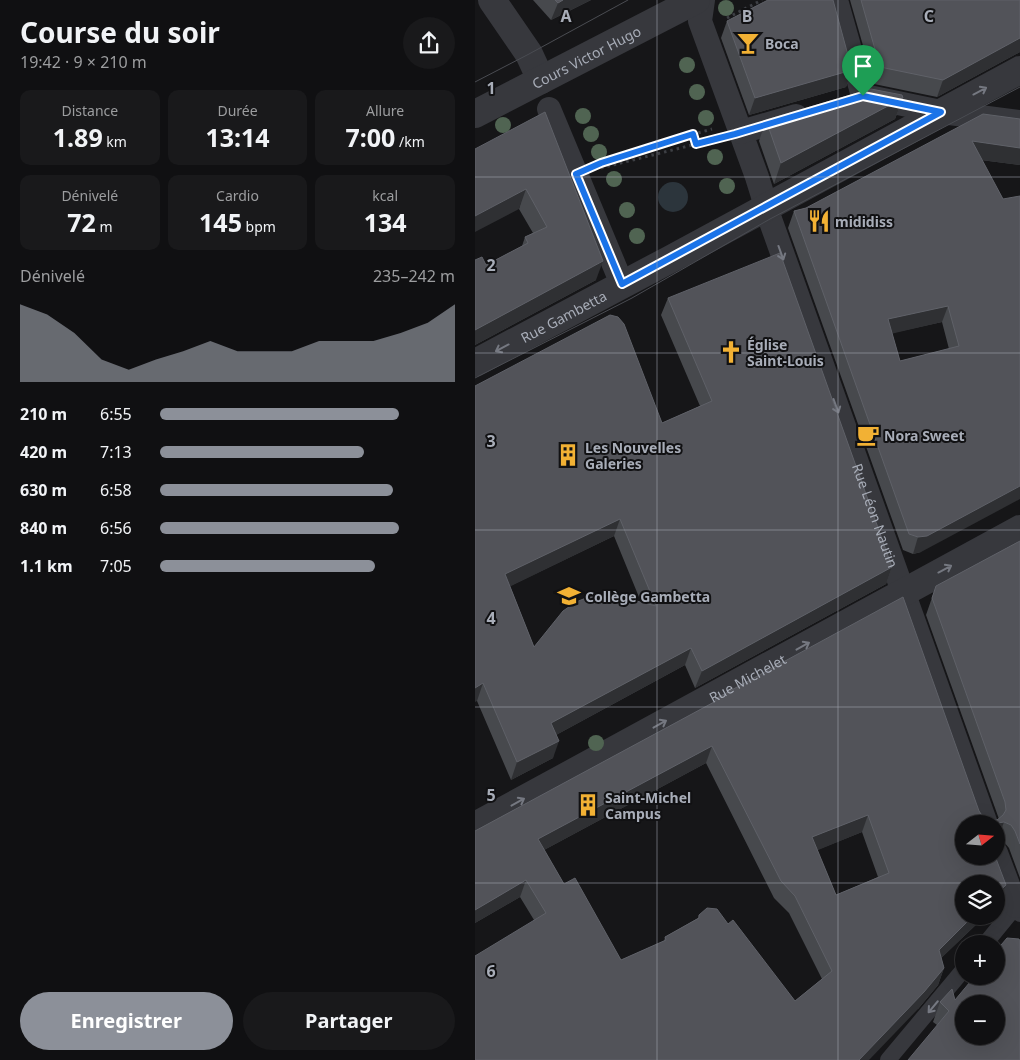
<!DOCTYPE html>
<html lang="fr">
<meta charset="utf-8">
<style>
:root{--surface:#101012;--page:#19191b;--text:#f1f3f6;--muted:#9c9d9f;--line:#303032;--accent:#8c9099}
body{margin:0;font-family:"Noto Sans",sans-serif;background:var(--page);color:var(--text);height:100vh;display:flex;flex-direction:column;font-size:19px;white-space:nowrap}
*{box-sizing:border-box;margin:0}
p{font-size:16px;color:var(--muted)}
.icon{flex:none;width:28px;height:28px;fill:none;stroke:currentColor;stroke-width:2;stroke-linecap:round;stroke-linejoin:round}
.map{position:relative;flex:1;overflow:hidden}
.sheet{display:flex;flex-direction:column;background:var(--surface);width:475px}
.sheet>*{flex:none}
.needle{width:32px;rotate:73deg}
.fabs{position:absolute;left:480px;top:815px;display:grid;gap:10px}
.fabs a{display:grid;place-items:center;width:50px;height:50px;border-radius:50%;background:var(--surface);box-shadow:0 5px 20px #0002,0 0 0 1px var(--line);font-size:25px}
.pin{position:absolute;display:grid;place-items:center;width:42px;height:42px;color:#fff;margin:-51px -21px;border-radius:50% 50% 50% 0;rotate:-45deg;box-shadow:0 0 5px #0007}
.pin .icon{rotate:45deg}
.round{display:grid;place-items:center;flex:none;width:52px;height:52px;border-radius:26px;background:var(--page)}
.head{display:flex;align-items:center;justify-content:space-between;height:85px;padding:0 20px}
h1{font-size:28px;font-weight:700;line-height:38px}
.stats{display:grid;grid-template-columns:repeat(3,1fr);gap:8px;height:85px;padding:5px 20px}
.stats div{display:grid;align-content:center;border-radius:10px;background:var(--page);text-align:center}
.stats b{font-size:25px;font-weight:700}
.stats small{font-size:14px;font-weight:400}
.stats p{font-size:14px}
.chart{height:140px;padding:10px 20px}
.chart p{display:flex;justify-content:space-between}
.chart svg{width:100%;height:90px;margin-top:5px;fill:var(--accent);opacity:.7}
.cta{display:flex;gap:10px;margin-top:auto;padding:10px 20px}
.cta a{flex:1;height:58px;border-radius:30px;background:var(--accent);color:#fff;font-size:20px;font-weight:700;line-height:58px;text-align:center}
.cta a+a{background:var(--page);color:var(--text)}
ul{padding:0 20px;list-style:none;font-size:16px}
li{display:grid;grid-template-columns:80px 60px 1fr;align-items:center;height:38px}
li i{height:12px;border-radius:6px;background:var(--accent)}
main{display:flex;flex:1;min-height:0}
.map>svg:first-child{display:block}
.water{fill:#2c353c}
.lines{fill:none;stroke-linecap:round;stroke-linejoin:round}
.path{stroke:#3d3f44;stroke-width:3;stroke-dasharray:2.5 4;stroke-linecap:butt}
.service{stroke:#37383d;stroke-width:16}
.pedestrian{stroke:#37383d;stroke-width:24}
.minor{stroke:#37383d;stroke-width:28}
.tram{stroke:#4a4c52;stroke-width:1}
.tree{fill:#506452}
.wall{fill:#47494d;fill-rule:evenodd}
.shaded-wall{fill:#2f3033}
.building{fill:#525359;stroke:#5f6168;fill-rule:evenodd}
.oneway{stroke:#757881}
.route-casing{stroke:#fff;stroke-width:10}
.route{stroke:#1a73e8;stroke-width:6}
.grid{fill:none;stroke:#a8adb8;stroke-width:1;stroke-opacity:0.55}
.labels{text-anchor:middle;dominant-baseline:central;stroke-width:4;stroke-linejoin:round;paint-order:stroke}
.poi-label{font-size:14px;font-weight:bold;fill:#a8adb8;stroke:#111113;text-anchor:start}
.street-label{font-size:14px;fill:#a8adb8;stroke:#111113}
.grid-label{font-size:16px;text-anchor:middle;font-weight:bold;fill:#a8adb8;stroke:#111113;stroke-width:4;stroke-linejoin:round;paint-order:stroke}
</style>
<main>
<section class="sheet">
<div class="head"><div><h1>Course du soir</h1><p>19:42 · 9 × 210 m</p></div><a class="round"><svg class="icon" aria-label="share" viewBox="0 0 24 24"><path d="M12 15V3M7 8l5-5 5 5M5 13v7h14v-7"/></svg></a></div>
<div class="stats">
<div><p>Distance</p><b>1.89<small> km</small></b></div>
<div><p>Durée</p><b>13:14</b></div>
<div><p>Allure</p><b>7:00<small> /km</small></b></div>
</div>
<div class="stats">
<div><p>Dénivelé</p><b>72<small> m</small></b></div>
<div><p>Cardio</p><b>145<small> bpm</small></b></div>
<div><p>kcal</p><b>134</b></div>
</div>
<div class="chart"><p><span>Dénivelé</span>235–242 m</p>
<svg viewBox="0 0 160 44" preserveAspectRatio="none"><path d="M0 44V6L10 11L20 20L30 33L40 38L50 33L60 29L70 24L80 29L90 29L100 29L110 24L120 24L130 24L140 20L150 15L160 6V44z"/></svg>
</div>
<ul>
<li><b>210 m</b>6:55<i style="width:81%"></i></li>
<li><b>420 m</b>7:13<i style="width:69%"></i></li>
<li><b>630 m</b>6:58<i style="width:79%"></i></li>
<li><b>840 m</b>6:56<i style="width:81%"></i></li>
<li><b>1.1 km</b>7:05<i style="width:73%"></i></li>
</ul>
<div class="cta"><a>Enregistrer</a><a>Partager</a></div>
</section>
<div class="map">
<svg width="545" height="1060" viewBox="0 0 545 1060">
<rect width="100%" height="100%" fill="#161618"/>
<circle class="water" cx="198" cy="197" r="15"/>
<g class="lines">
<g class="path">
<polyline points="252,18 287,0"/>
<polyline points="218,134 221,144"/>
<polyline points="124,164 195,141 237,129"/>
<polyline points="126,168 241,139"/>
</g>
<g class="service">
<polyline points="510,944 541,906 545,914"/>
<polyline points="413,1060 489,969"/>
</g>
<g class="pedestrian">
<path id="s1" d="M228,0L225,21L282,177L295,219L511,824"/>
<polyline points="361,0 388,96"/>
<polyline points="394,97 466,112 545,122"/>
<polyline points="74,109 147,284"/>
<polyline points="266,132 321,116"/>
<polyline points="521,853 541,906 545,903"/>
</g>
<g class="minor">
<polyline points="17,0 54,54 66,80"/>
<path id="s2" d="M0,114L221,0"/>
<path id="s3" d="M0,363L194,260L545,70"/>
<path id="s4" d="M0,826L545,529"/>
</g>
<g class="tram">
<polyline points="0,82 54,54 153,0"/>
<polyline points="0,378 157,298 295,219 545,87"/>
</g>
</g>
<g class="tree">
<circle cx="251" cy="8" r="8"/>
<circle cx="212" cy="65" r="8"/>
<circle cx="222" cy="92" r="8"/>
<circle cx="108" cy="116" r="8"/>
<circle cx="231" cy="118" r="8"/>
<circle cx="28" cy="125" r="8"/>
<circle cx="116" cy="134" r="8"/>
<circle cx="124" cy="152" r="8"/>
<circle cx="240" cy="157" r="8"/>
<circle cx="139" cy="179" r="8"/>
<circle cx="252" cy="186" r="8"/>
<circle cx="152" cy="210" r="8"/>
<circle cx="162" cy="236" r="8"/>
<circle cx="121" cy="743" r="8"/>
</g>
<g class="wall">
<polygon points="58,0 116,0 76,20"/>
<polygon points="375,0 545,0 545,52 462,97 399,84"/>
<polygon points="252,21 377,70 371,87 274,115 246,38"/>
<polygon points="428,98 420,119 299,184 284,141 291,120"/>
<polygon points="70,112 121,280 0,345 0,260 11,265 47,246 50,237 58,233 44,209"/>
<path d="M545,119V165L506,160L528,199L446,552L438,554L428,550L313,228L319,211L331,208ZM467,322L474,349L425,361L417,333Z"/>
<path d="M193,298L417,567L411,584L220,688L210,665L81,735L78,758L36,780L2,701L0,386L187,423L225,406L186,315ZM139,536L166,602L59,647L35,586Z"/>
<path d="M545,541V878L534,848L529,842L521,840V824H489L531,885L525,902L466,958L469,968L463,985L443,1009L0,1060L59,920L45,897L0,923V831L239,702L240,699L504,811L508,817L514,820H522L524,819L451,615L461,586ZM231,763L299,898L314,913L347,979L320,1001L253,924L224,915L223,918L190,937L189,941L146,960L89,884L69,850ZM387,832L403,877L361,895L342,850Z"/>
<polygon points="544,939 462,1025 458,1022 465,1002 480,1000"/>
</g>
<g class="shaded-wall">
<polygon points="88,0 116,0 76,20 83,3"/>
<polygon points="545,38 545,52 462,97 468,80"/>
<polygon points="377,70 371,87 274,115 280,98"/>
<polygon points="428,98 420,119 299,184 306,163"/>
<polygon points="497,141 545,148 545,165 506,160"/>
<polygon points="51,189 44,209 0,232 0,216"/>
<polygon points="128,261 121,280 0,345 0,330"/>
<polygon points="473,306 467,322 407,336 413,319"/>
<polygon points="545,486 545,499 446,552 438,554 443,537"/>
<polygon points="145,519 139,536 24,592 30,574"/>
<polygon points="417,567 411,584 220,688 227,671"/>
<polygon points="216,648 210,665 70,741 76,723"/>
<polygon points="8,683 2,701 0,702 0,688"/>
<polygon points="84,741 78,758 36,780 42,762"/>
<polygon points="237,746 231,763 56,857 63,839"/>
<polygon points="393,815 387,832 331,855 337,837"/>
<polygon points="529,822 523,839 521,840 521,824 523,823"/>
<polygon points="51,880 45,897 0,923 0,910"/>
<polygon points="531,885 525,902 521,905 521,894"/>
<polygon points="498,916 510,916 457,967 464,950"/>
<polygon points="469,968 463,985 443,1009 394,1060 384,1060"/>
</g>
<g class="building">
<polygon points="80,0 88,0 83,3"/>
<polygon points="293,0 358,0 377,70 280,98 252,21"/>
<polygon points="386,0 545,0 545,38 468,80 405,67"/>
<polygon points="396,89 427,95 428,98 306,163 291,120"/>
<polygon points="70,112 128,261 0,330 0,260 7,257 11,265 53,243 50,237 72,227 51,189 0,216 0,149"/>
<path d="M508,114L545,119V148L497,141L528,199L545,196V486L452,536L443,537L434,534L319,211L331,208ZM473,306L484,346L425,361L413,319Z"/>
<path d="M305,253L417,567L227,671L216,648L76,723L84,741L42,762L8,683L0,688V386L135,315L143,317L149,324L187,423L237,401L193,298ZM145,519L181,606L138,595H127L111,598L101,602L88,611L59,647L30,574Z"/>
<path d="M545,541V844L540,831L536,825L529,822L523,823L521,824H489V856H520L531,885L521,894V884H489V916H498L464,950L469,968L449,992L384,1060H0V956L71,913L51,880L0,910V831L241,701L240,699L428,597L504,811L508,817L514,820H522L528,815L531,810L530,802L457,598L461,586ZM237,746L306,881L320,896L357,971L320,1001L258,920L253,924L242,909L232,908L224,915V918L190,937L191,940L146,960L100,878L89,884L63,839ZM393,815L414,873L361,895L337,837Z"/>
<path d="M532,938L544,939L545,941V1060H433L474,1011L465,1002L477,989L480,1000L500,976H521V951ZM489,1004H521V1036H489Z"/>
</g>
<defs><path id="oneway-shaft" d="M-6 0H5M1.5-3L5.5 0L1.5 3" fill="none" stroke-width="1.6" stroke-linecap="round" stroke-linejoin="round" transform="scale(1.25)"/></defs>
<g class="oneway">
<use href="#oneway-shaft" transform="translate(505 91) rotate(-28)"/>
<use href="#oneway-shaft" transform="translate(306 253) rotate(70)"/>
<use href="#oneway-shaft" transform="translate(27 348) rotate(152)"/>
<use href="#oneway-shaft" transform="translate(361 406) rotate(70)"/>
<use href="#oneway-shaft" transform="translate(470 569) rotate(-28)"/>
<use href="#oneway-shaft" transform="translate(328 646) rotate(-29)"/>
<use href="#oneway-shaft" transform="translate(185 724) rotate(-29)"/>
<use href="#oneway-shaft" transform="translate(43 802) rotate(-29)"/>
<use href="#oneway-shaft" transform="translate(458 1007) rotate(130)"/>
</g>
<g class="lines">
<defs>
<polygon id="route" points="388,96 466,112 147,284 101,174 126,163 218,134 221,144 260,134"/>
</defs>
<use href="#route" class="route-casing"/>
<use href="#route" class="route"/>
</g>
<path class="grid" d="M182,0V1060M363,0V1060M0,177H545M0,353H545M0,530H545M0,707H545M0,883H545"/>
<defs>
<symbol id="bar-bare" viewBox="-9 -9 18 18"><path d="M-6-5H6L.8 .8V4.5H3.5V6h-7V4.5H-.8V.8Z" fill="#f2b134" stroke="#111113" stroke-width="2.5" paint-order="stroke"/></symbol>
<symbol id="restaurant-bare" viewBox="-9 -9 18 18"><path d="M-5-6h1v4h1v-4h1v4h1v-4h1v5L-1.5 .5V6h-2V.5L-5-1ZM5-6V6H3V1.5H1.5Q1.5-4 5-6Z" fill="#f2b134" stroke="#111113" stroke-width="2.5" paint-order="stroke"/></symbol>
<symbol id="church-bare" viewBox="-9 -9 18 18"><path d="M-1.2-6h2.4v3.5h3.3v2.4h-3.3V6h-2.4V-.1h-3.3v-2.4h3.3Z" fill="#f2b134" stroke="#111113" stroke-width="2.5" paint-order="stroke"/></symbol>
<symbol id="cafe-bare" viewBox="-9 -9 18 18"><path d="M-5.5-4.5H6V0H3Q3 3.5 0 3.5H-2.5Q-5.5 3.5-5.5 0ZM3-3.2v2h1.7v-2ZM-6 4.5H4V6H-6Z" fill="#f2b134" stroke="#111113" stroke-width="2.5" paint-order="stroke"/></symbol>
<symbol id="building-bare" viewBox="-9 -9 18 18"><path d="M-4-6H4V6H1V3H-1V6H-4ZM-2.5-4.3h1.7v1.8h-1.7ZM.8-4.3h1.7v1.8H.8ZM-2.5-1h1.7V.8h-1.7ZM.8-1h1.7V.8H.8Z" fill="#f2b134" stroke="#111113" stroke-width="2.5" paint-order="stroke"/></symbol>
<symbol id="school-bare" viewBox="-9 -9 18 18"><path d="M0-5L7-2L0 1L-7-2ZM-4 1L0 2.5L4 1V4Q0 6-4 4Z" fill="#f2b134" stroke="#111113" stroke-width="2.5" paint-order="stroke"/></symbol>
</defs>
<g fill-rule="evenodd">
<use href="#bar-bare" x="257" y="27" width="32" height="32"/>
<use href="#restaurant-bare" x="328" y="205" width="32" height="32"/>
<use href="#church-bare" x="240" y="336" width="32" height="32"/>
<use href="#cafe-bare" x="377" y="419" width="32" height="32"/>
<use href="#building-bare" x="77" y="439" width="32" height="32"/>
<use href="#school-bare" x="78" y="580" width="32" height="32"/>
<use href="#building-bare" x="97" y="789" width="32" height="32"/>
</g>
<g class="labels">
<g class="poi-label">
<text x="290" y="43">Boca</text>
<text x="360" y="221">mididiss</text>
<text x="272" y="344">Église<tspan x="272" dy="16">Saint-Louis</tspan></text>
<text x="409" y="435">Nora Sweet</text>
<text x="110" y="447">Les Nouvelles<tspan x="110" dy="16">Galeries</tspan></text>
<text x="110" y="596">Collège Gambetta</text>
<text x="130" y="797">Saint-Michel<tspan x="130" dy="16">Campus</tspan></text>
</g>
<g class="street-label">
<text stroke="none"><textPath href="#s2" startOffset="125">Cours Victor Hugo</textPath></text>
<text stroke="none"><textPath href="#s3" startOffset="100">Rue Gambetta</textPath></text>
<text stroke="none"><textPath href="#s1" startOffset="546">Rue Léon Nautin</textPath></text>
<text stroke="none"><textPath href="#s4" startOffset="310">Rue Michelet</textPath></text>
</g>
</g>
<g class="grid-label">
<text x="91" y="22">A</text>
<text x="272" y="22">B</text>
<text x="454" y="22">C</text>
<text x="16" y="94">1</text>
<text x="16" y="271">2</text>
<text x="16" y="447">3</text>
<text x="16" y="624">4</text>
<text x="16" y="801">5</text>
<text x="16" y="977">6</text>
</g>
</svg>
<div class="fabs">
<a><svg class="needle" viewBox="-14 -14 28 28"><path d="M0-13l5 13h-10z" fill="#e53935"/><path d="M0 13l5-13h-10z" fill="#9c9d9f"/></svg></a>
<a><svg class="icon" aria-label="layers" viewBox="0 0 24 24"><path d="M12 4l9 5-9 5-9-5zM3 14l9 5 9-5"/></svg></a>
<a>+</a>
<a>−</a>
</div>
<div class="pin" style="left:388px;top:96px;background:#1e9e55"><svg class="icon" aria-label="arrive" viewBox="0 0 24 24"><path d="M6 21V4h12l-3 4 3 4H6"/></svg></div>
</div>
</main>
